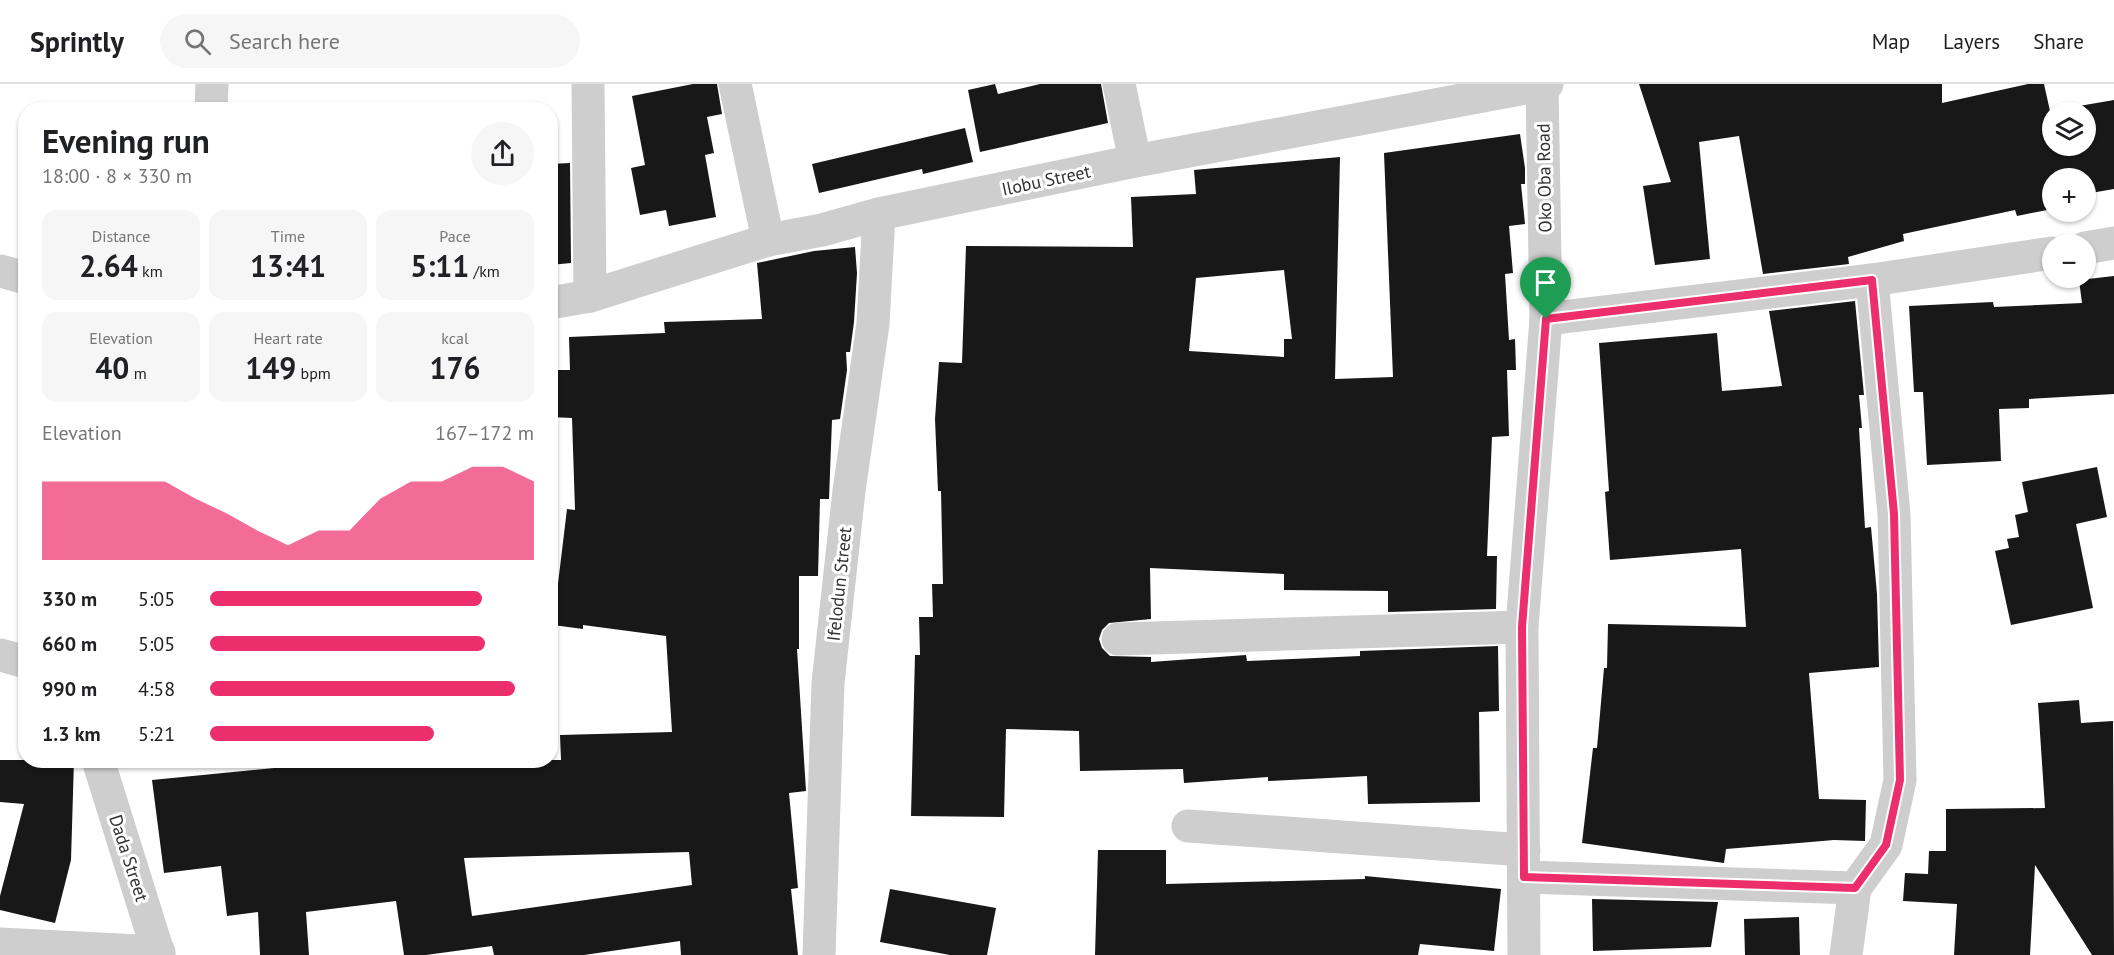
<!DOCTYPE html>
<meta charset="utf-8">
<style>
:root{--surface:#fff;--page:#f6f6f6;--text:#202124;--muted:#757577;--line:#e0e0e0;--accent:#ed2e6c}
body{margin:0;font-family:"PT Sans",sans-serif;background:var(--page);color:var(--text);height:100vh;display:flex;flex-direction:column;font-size:22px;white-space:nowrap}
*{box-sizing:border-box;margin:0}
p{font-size:20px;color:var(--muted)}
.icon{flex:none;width:33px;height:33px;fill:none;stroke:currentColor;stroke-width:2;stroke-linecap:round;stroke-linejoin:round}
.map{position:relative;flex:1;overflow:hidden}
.sheet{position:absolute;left:18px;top:18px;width:540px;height:666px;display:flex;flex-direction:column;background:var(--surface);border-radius:24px;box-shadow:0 2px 4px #0004}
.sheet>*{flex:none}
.tools{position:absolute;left:2042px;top:18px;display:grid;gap:12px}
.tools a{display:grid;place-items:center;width:54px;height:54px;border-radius:50%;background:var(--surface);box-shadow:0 2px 4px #0004;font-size:30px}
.pin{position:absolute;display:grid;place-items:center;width:51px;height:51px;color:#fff;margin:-62px -26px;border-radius:50% 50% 50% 0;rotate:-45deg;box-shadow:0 0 6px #0007}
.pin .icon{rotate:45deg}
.round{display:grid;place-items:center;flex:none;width:63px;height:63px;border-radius:32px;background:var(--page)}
.overview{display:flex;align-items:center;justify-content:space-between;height:102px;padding:0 24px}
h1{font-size:33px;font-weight:800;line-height:45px}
.stats{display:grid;grid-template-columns:repeat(3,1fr);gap:9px;height:102px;padding:6px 24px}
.stats div{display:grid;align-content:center;border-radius:15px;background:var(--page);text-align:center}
.stats b{font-size:30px;font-weight:800}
.stats small{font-size:16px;font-weight:400}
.stats p{font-size:16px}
.chart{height:168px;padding:12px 24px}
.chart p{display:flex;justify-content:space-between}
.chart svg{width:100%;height:108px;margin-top:6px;fill:var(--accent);opacity:.7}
ul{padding:0 24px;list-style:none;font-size:20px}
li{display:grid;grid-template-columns:96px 72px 1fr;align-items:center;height:45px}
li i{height:15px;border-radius:8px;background:var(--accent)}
header{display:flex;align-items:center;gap:36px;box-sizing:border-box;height:84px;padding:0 30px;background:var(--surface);border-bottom:2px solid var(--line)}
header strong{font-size:28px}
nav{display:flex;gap:33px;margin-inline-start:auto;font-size:21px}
.search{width:420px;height:54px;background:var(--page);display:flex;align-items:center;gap:15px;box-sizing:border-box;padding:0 21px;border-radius:33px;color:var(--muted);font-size:22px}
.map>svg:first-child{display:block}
.building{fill:#181818;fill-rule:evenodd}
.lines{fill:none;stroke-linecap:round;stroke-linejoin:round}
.minor{stroke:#cecece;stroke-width:33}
.route-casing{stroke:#fff;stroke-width:12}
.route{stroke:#ed2e6c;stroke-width:8}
.labels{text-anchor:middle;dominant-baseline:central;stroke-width:6;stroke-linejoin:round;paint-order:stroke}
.street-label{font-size:18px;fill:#313131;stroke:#fff}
</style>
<header>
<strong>Sprintly</strong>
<div class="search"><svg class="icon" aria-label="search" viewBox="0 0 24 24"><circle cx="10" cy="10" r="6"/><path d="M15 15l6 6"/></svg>Search here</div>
<nav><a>Map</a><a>Layers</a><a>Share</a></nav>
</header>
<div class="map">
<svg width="2114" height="871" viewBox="0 0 2114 871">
<rect width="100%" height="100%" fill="#fff"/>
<g class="building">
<polygon points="693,0 717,0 722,30 707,33 714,69 705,71 716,133 669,142 666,126 640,131 631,84 645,81 632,12"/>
<polygon points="995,0 998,10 1040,0 1101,0 1108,39 980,68 968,6"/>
<path d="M1639,0H1942V19L2028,0H2044L2050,27L2114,16V105L2085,110V94H2052V125L2017,132L2015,126L1903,150L1904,157L1848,173L1849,180L1763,190L1739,52L1699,58L1710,175L1655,181L1643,102L1671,98ZM2052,28H2085V62H2052Z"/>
<polygon points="965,44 973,78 923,90 922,85 819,109 812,80"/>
<path d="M1520,50L1525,84V100H1521L1525,140L1509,142L1513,189L1505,190L1509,256L1515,255L1516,286H1507L1509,352L1492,353L1487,472H1497L1496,525L1388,528V507L1284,506V490L1150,484L1151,535L1109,539L1102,546L1099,555L1102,564L1110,572L1151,573V578L1246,571L1247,577L1360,572V567L1498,562L1499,627L1479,628L1480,718L1368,720L1367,692L1268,697V693L1184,699L1183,685L1080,687L1079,647L1006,645L1004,733L911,732L915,571H920L919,533H933L932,500H943L941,407H938L935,335L939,278L962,279L966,162L1133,163L1131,113L1196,110L1194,86L1340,73L1335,295L1393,293L1384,69ZM1284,186L1292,255H1284V273L1189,267L1196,194Z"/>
<polygon points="570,79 571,179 550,181 550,80"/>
<path d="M855,163L857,189L854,238L850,268H846L847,286L840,335L832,336L829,415H820L818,492H799V565H797L806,707L789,709L798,804L791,805L798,871H681L680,857L584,871H494L492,862L426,871H404L396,817L306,828L309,871H260L258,828L227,832L221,782L164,789L152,696L315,680L314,676H375L376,680L426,676H561L560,651L672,648L666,552L583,541V545L553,541L567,425L575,426L572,334L550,333V286H570L569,253L665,249L664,238L762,235L757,179L814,167ZM689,768L692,801L472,832L464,774Z"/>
<polygon points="2114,192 2114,310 2029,315 2029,324 1999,325 2001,377 1927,381 1923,308 1914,308 1909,222 1993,218 1994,223 2082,219 2079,196"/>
<polygon points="1855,217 1864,311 1859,311 1862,344 1859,344 1865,444 1871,443 1877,510 1879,583 1809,589 1819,715 1866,716 1865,757 1834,756 1726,765 1724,779 1582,759 1593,664 1597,664 1604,584 1607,584 1608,540 1746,543 1741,465 1610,476 1605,408 1609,407 1599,259 1717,249 1722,307 1782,302 1769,227"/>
<polygon points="2097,383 2107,433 2076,440 2093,524 2011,541 1995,467 2009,464 2007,455 2019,453 2015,431 2028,428 2022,398"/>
<polygon points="2079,616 2081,639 2113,637 2114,871 2092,871 2035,781 2030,871 1954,871 1957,820 1903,817 1905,789 1928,790 1929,767 1946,767 1946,725 2045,724 2038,619"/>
<polygon points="0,676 74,676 71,776 55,839 0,826 0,812 24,720 0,718"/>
<polygon points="1098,766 1166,766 1166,800 1365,795 1365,792 1501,805 1494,867 1420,860 1418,871 1095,871"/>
<polygon points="890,805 996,824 987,871 950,871 880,858"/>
<polygon points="1592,815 1718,818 1711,863 1593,867"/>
<polygon points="1799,833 1800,871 1745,871 1744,835"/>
</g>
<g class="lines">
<g class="minor">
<polyline points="588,0 590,212"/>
<polyline points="735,0 768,156"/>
<polyline points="1119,0 1135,77"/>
<polyline points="211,26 212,0"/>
<polyline points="2085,164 2114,159"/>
<polyline points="0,187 26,194"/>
<polyline points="550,219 590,212 768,156 822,146 879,130 1135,77 1547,0"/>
<polyline points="1546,235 1872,196 2052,169"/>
<polyline points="1118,555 1522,543"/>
<polyline points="0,571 26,578"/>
<polyline points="98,676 159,871"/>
<polyline points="1188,742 1524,766"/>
<polyline points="1524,793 1855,804"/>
<polyline points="0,860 159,868"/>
<polyline points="819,871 828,599 849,407 873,240 879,130"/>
<polyline points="1524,871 1522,543 1546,235 1542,0"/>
<polyline points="1846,871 1855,804 1886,761 1900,696 1894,430 1872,196"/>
</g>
</g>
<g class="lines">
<defs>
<polygon id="route" points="1872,196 1894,430 1900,696 1886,761 1855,804 1524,793 1522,543 1546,235"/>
</defs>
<use href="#route" class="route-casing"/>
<use href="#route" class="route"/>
</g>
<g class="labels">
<g class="street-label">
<text transform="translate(1544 94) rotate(-91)">Oko Oba Road</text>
<text transform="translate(1046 96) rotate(-12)">Ilobu Street</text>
<text transform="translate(839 500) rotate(-84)">Ifelodun Street</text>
<text transform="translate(129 774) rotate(72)">Dada Street</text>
</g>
</g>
</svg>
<div class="tools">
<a><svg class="icon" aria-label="layers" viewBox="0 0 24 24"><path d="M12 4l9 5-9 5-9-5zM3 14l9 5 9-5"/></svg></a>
<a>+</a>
<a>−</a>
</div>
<div class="pin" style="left:1546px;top:235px;background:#1e9e55"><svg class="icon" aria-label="arrive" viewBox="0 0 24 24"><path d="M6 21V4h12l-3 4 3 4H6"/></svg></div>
<section class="sheet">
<div class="overview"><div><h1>Evening run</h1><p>18:00 · 8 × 330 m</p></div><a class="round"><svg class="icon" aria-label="share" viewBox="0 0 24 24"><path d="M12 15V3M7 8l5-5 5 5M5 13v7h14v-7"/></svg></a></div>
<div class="stats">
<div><p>Distance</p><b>2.64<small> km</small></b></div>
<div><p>Time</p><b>13:41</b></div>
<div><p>Pace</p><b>5:11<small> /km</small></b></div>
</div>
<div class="stats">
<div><p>Elevation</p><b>40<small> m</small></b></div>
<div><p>Heart rate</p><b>149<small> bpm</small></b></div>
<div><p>kcal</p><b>176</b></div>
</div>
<div class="chart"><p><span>Elevation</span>167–172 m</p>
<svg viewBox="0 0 160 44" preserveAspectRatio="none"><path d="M0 44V12L10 12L20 12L30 12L40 12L50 19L60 25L70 32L80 38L90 32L100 32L110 19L120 12L130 12L140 6L150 6L160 12V44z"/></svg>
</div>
<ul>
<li><b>330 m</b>5:05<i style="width:84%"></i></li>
<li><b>660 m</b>5:05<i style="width:85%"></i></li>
<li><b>990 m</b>4:58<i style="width:94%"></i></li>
<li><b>1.3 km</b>5:21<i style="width:69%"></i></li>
</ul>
</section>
</div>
